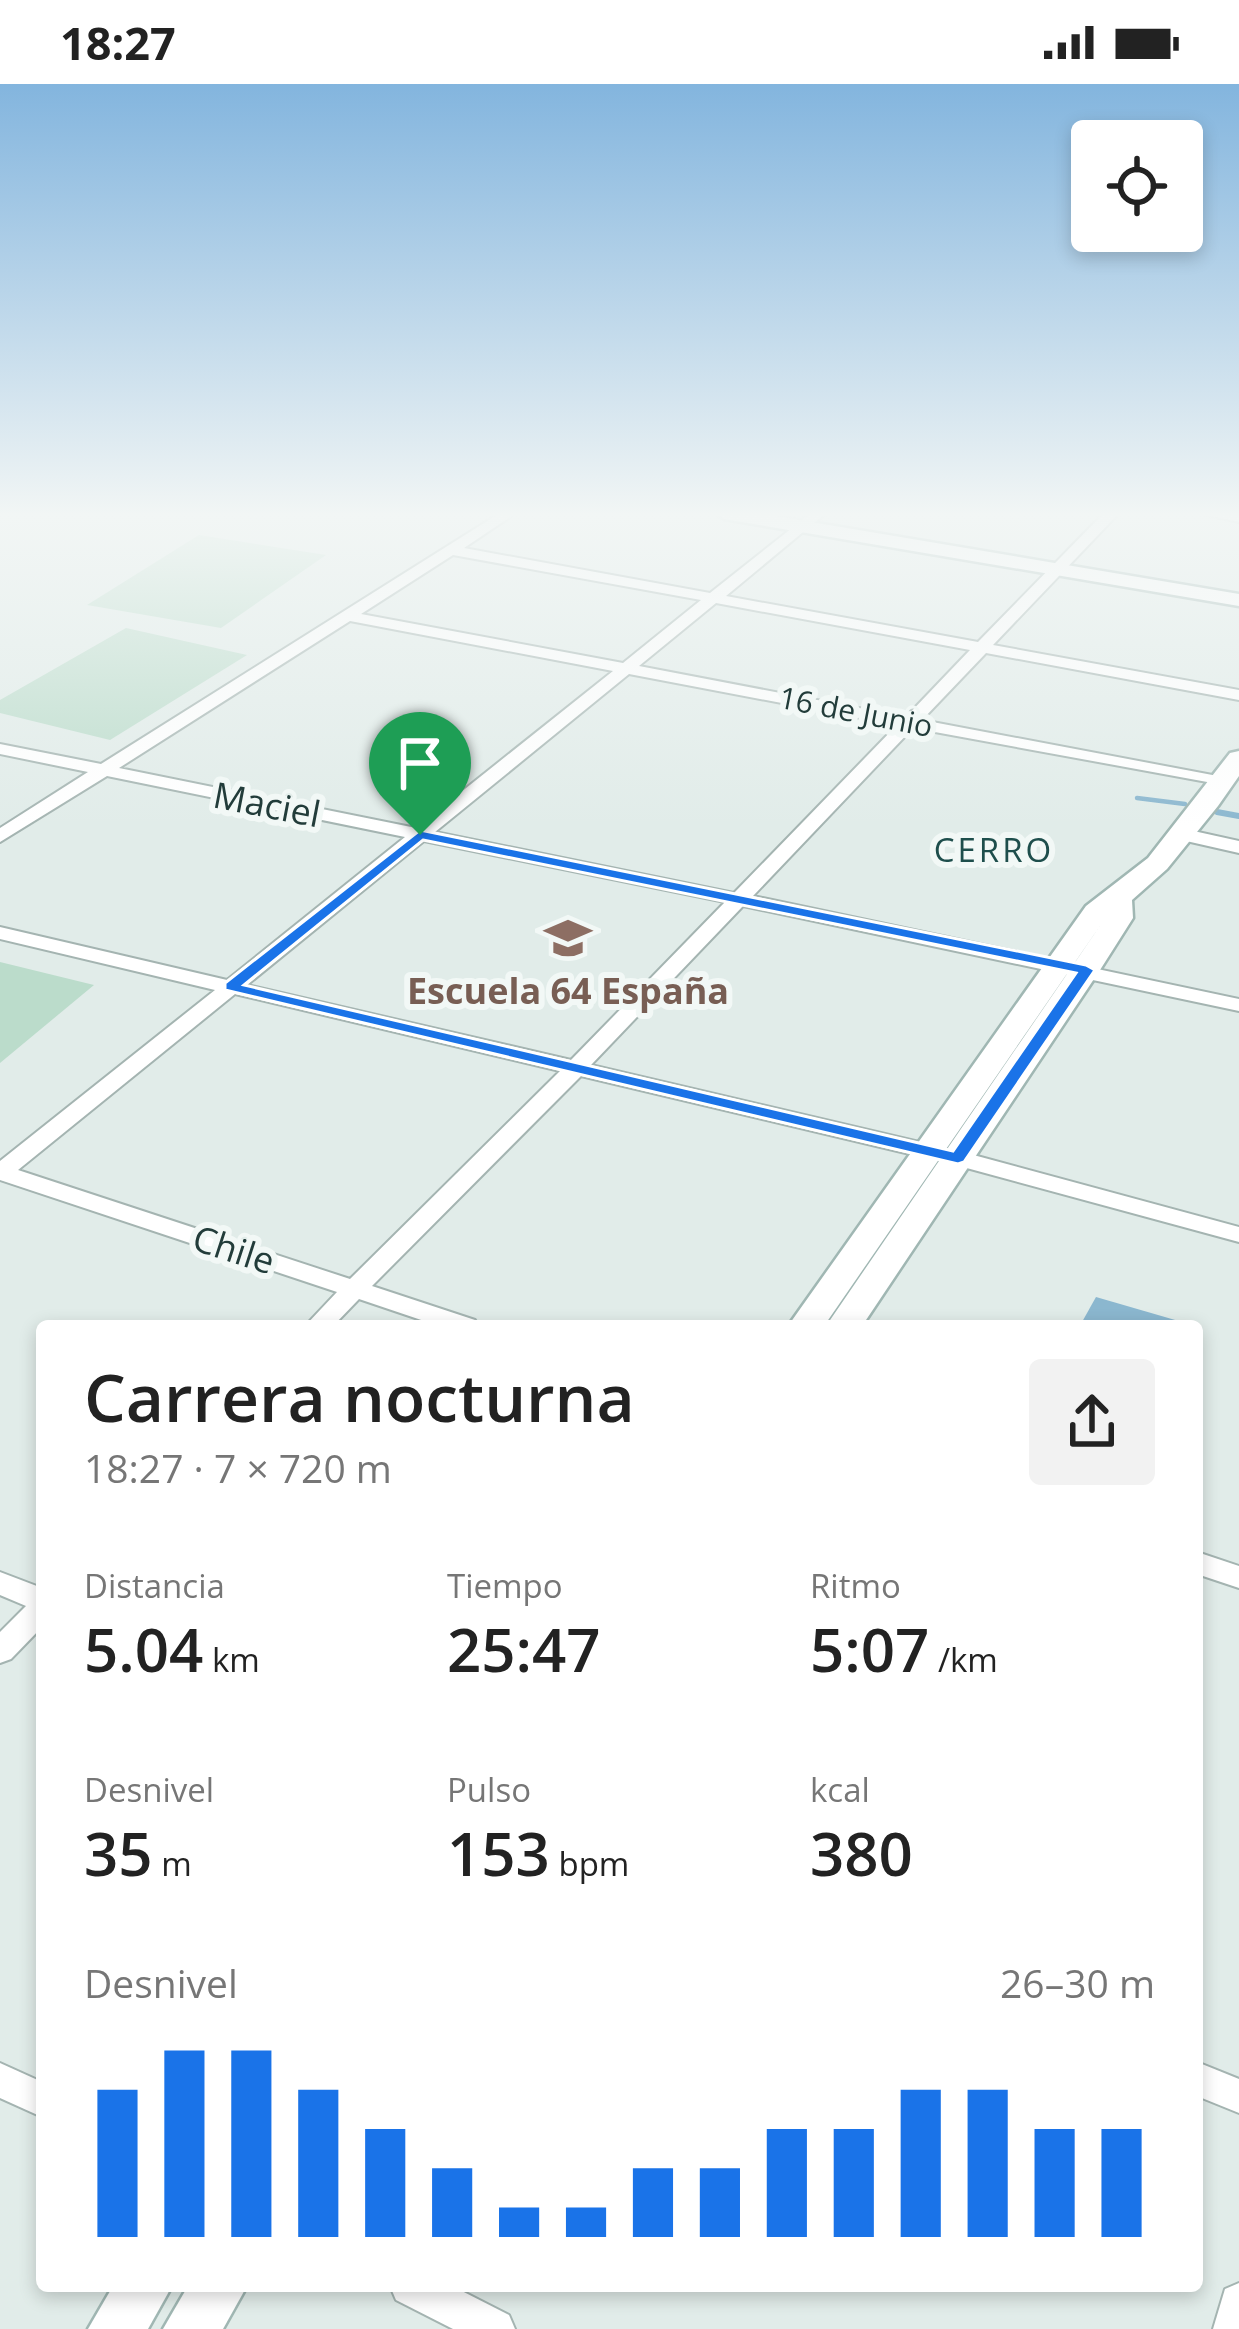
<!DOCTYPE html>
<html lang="es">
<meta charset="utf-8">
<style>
:root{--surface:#fff;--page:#f2f2f2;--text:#222;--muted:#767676;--accent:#1a73e8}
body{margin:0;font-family:"Open Sans",sans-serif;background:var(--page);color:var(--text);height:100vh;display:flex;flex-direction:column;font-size:45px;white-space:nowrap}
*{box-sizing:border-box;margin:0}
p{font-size:39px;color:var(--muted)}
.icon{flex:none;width:66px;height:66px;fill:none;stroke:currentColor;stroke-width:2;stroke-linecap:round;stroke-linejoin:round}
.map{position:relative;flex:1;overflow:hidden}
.sheet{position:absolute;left:36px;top:1236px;width:1167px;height:972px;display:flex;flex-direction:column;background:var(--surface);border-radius:12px;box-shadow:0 6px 18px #0003}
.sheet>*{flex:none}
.tools{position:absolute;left:1071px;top:36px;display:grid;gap:24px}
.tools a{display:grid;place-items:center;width:132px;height:132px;border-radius:12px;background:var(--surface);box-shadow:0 6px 18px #0003;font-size:60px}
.pin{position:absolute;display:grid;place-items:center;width:102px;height:102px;color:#fff;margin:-123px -51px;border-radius:50% 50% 50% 0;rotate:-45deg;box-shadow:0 0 12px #0007}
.pin .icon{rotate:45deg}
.round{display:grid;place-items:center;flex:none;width:126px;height:126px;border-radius:12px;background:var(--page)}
.summary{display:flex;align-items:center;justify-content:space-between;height:204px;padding:0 48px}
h1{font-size:66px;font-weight:600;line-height:90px}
.metrics{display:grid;grid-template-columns:repeat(3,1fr);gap:18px;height:204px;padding:12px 48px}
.metrics div{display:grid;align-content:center}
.metrics b{font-size:60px;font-weight:600}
.metrics small{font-size:33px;font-weight:400}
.metrics p{font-size:33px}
.chart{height:336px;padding:24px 48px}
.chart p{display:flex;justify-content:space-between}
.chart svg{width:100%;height:216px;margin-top:12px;stroke:var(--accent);stroke-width:6}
.status{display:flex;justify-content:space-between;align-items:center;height:84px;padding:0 60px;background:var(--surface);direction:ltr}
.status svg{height:33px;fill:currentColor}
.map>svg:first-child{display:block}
.green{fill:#bbdccb}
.water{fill:#8bb7cf}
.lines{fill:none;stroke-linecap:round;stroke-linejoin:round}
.stream-far1{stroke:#8bb7cf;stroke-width:4.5}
.stream{stroke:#8bb7cf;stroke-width:6}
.street-casing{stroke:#a4b4b1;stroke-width:4}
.secondary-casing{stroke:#a0b7b3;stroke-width:5}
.street{fill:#fff;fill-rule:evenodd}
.secondary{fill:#fff;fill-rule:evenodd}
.route{fill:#1a73e8;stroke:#fff;stroke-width:3;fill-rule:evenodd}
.labels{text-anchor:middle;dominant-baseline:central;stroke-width:12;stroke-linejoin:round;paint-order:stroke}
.far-street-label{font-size:30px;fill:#223c3a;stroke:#f2f8f6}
.far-neighbourhood-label{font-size:33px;letter-spacing:3px;fill:#1e4e4c;stroke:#f2f8f6}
.street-label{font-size:36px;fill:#223c3a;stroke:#f2f8f6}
.education-label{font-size:36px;font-weight:bold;fill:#785e54;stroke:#f2f8f6}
</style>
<div class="status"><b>18:27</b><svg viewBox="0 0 49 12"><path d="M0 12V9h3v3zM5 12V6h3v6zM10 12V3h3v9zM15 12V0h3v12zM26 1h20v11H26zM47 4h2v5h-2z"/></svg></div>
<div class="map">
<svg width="1239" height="2245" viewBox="0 0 1239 2245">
<rect width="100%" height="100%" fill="#e1ece9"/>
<g class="green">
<polygon points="199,451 326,471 221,544 87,521"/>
<polygon points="126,544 247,571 110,656 0,629 0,616"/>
<polygon points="0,878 94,901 0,979"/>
</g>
<polygon class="water" points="1096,1213 1189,1240 1096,1242 1082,1238"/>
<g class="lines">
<polyline class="stream-far1" points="1137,714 1185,720"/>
<polyline class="stream" points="1217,728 1239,732"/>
<defs>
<g id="street">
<path d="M500,429H516L464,464L710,509L811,429H826L726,512L978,558L1104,429H1119L993,561L1239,606V616L986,569L922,636L1223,693L1229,694V702L913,644L753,812L1239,915V927L743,822L591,981L966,1069L1239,1143V1158L952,1080L581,992L372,1202L475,1236L479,1242H439L359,1215L333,1242H305L337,1208L0,1096V1077L215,906L0,855V843L227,896L405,753L107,692L0,758V744L88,688L0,670V660L101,680ZM453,471L701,516L623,579L361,530ZM716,519L970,566L906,633L639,582ZM350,537L613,587L416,744L119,684ZM629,590L897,641L734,809L435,748ZM424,757L725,818L571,976L247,901ZM235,910L560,987L350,1195L18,1086Z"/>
<polygon points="1198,429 1239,430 1239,438"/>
<polygon points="1180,744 1239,757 1239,769 1173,754 1171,750"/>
<polygon points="1197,1468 1239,1482 1239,1504 1197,1490"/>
<polygon points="0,1488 42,1504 42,1543 11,1575 0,1579 0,1548 26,1522 0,1511"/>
<polygon points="1197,1978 1239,1995 1239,2029 1197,2012"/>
<polygon points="0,1979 42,1998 42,2033 0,2014"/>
<polygon points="1239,2199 1239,2245 1213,2245 1225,2205"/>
<polygon points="390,2202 452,2202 509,2231 515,2245 453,2245 396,2216"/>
</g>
<g id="secondary">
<polygon points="715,429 757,429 1239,510 1239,522 724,435"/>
<polygon points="1239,667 1239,692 1218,722 1167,785 1132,816 1133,834 1100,886 862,1242 826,1242 1104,836 824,1242 788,1242 1086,822 1148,774 1230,669"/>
<polygon points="113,2202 172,2202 148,2245 88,2245"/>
<polygon points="188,2202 247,2202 223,2245 163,2245"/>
</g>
</defs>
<use href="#street" class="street-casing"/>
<use href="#secondary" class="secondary-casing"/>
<use href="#street" class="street"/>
<use href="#secondary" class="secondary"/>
</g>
<linearGradient id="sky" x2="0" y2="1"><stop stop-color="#83b5de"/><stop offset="0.58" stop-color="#f2f6f5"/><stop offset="1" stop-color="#f2f6f5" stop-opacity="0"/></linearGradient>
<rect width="1239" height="743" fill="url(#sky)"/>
<path class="route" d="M420,746L1086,881L1095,886L964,1078L958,1080L225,906V899ZM423,756L1076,889L953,1067L244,901Z"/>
<defs>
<symbol id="school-bare" viewBox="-9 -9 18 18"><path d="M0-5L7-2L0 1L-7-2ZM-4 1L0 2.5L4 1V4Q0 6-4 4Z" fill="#8d6e63" stroke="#f2f8f6" stroke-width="2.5" paint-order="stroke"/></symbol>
</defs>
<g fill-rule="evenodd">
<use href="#school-bare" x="535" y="821" width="66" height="66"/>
</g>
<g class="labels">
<g class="far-street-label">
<text transform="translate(856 627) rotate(11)">16 de Junio</text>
</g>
<g class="far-neighbourhood-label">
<text x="994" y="765">CERRO</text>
</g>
<g class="street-label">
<text transform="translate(267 720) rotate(11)">Maciel</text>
<text transform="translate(234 1165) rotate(18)">Chile</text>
</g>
<g class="education-label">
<text x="568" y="906">Escuela 64 España</text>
</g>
</g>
</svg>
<div class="tools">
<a><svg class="icon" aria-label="locate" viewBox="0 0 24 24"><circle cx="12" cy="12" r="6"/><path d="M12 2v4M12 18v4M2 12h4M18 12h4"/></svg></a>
</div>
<div class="pin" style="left:420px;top:751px;background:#1e9e55"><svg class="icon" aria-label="arrive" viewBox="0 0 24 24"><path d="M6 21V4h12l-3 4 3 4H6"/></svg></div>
<section class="sheet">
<div class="summary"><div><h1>Carrera nocturna</h1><p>18:27 · 7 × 720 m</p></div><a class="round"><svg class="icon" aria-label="share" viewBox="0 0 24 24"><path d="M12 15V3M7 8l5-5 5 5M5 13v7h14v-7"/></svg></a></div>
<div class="metrics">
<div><p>Distancia</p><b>5.04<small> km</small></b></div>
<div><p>Tiempo</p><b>25:47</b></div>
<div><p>Ritmo</p><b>5:07<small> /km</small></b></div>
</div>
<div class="metrics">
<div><p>Desnivel</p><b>35<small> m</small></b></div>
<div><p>Pulso</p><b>153<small> bpm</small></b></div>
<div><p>kcal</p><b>380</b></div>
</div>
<div class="chart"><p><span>Desnivel</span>26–30 m</p>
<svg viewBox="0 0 160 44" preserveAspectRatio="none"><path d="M5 44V14M15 44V6M25 44V6M35 44V14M45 44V22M55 44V30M65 44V38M75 44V38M85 44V30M95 44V30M105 44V22M115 44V22M125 44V14M135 44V14M145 44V22M155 44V22"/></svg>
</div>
</section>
</div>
